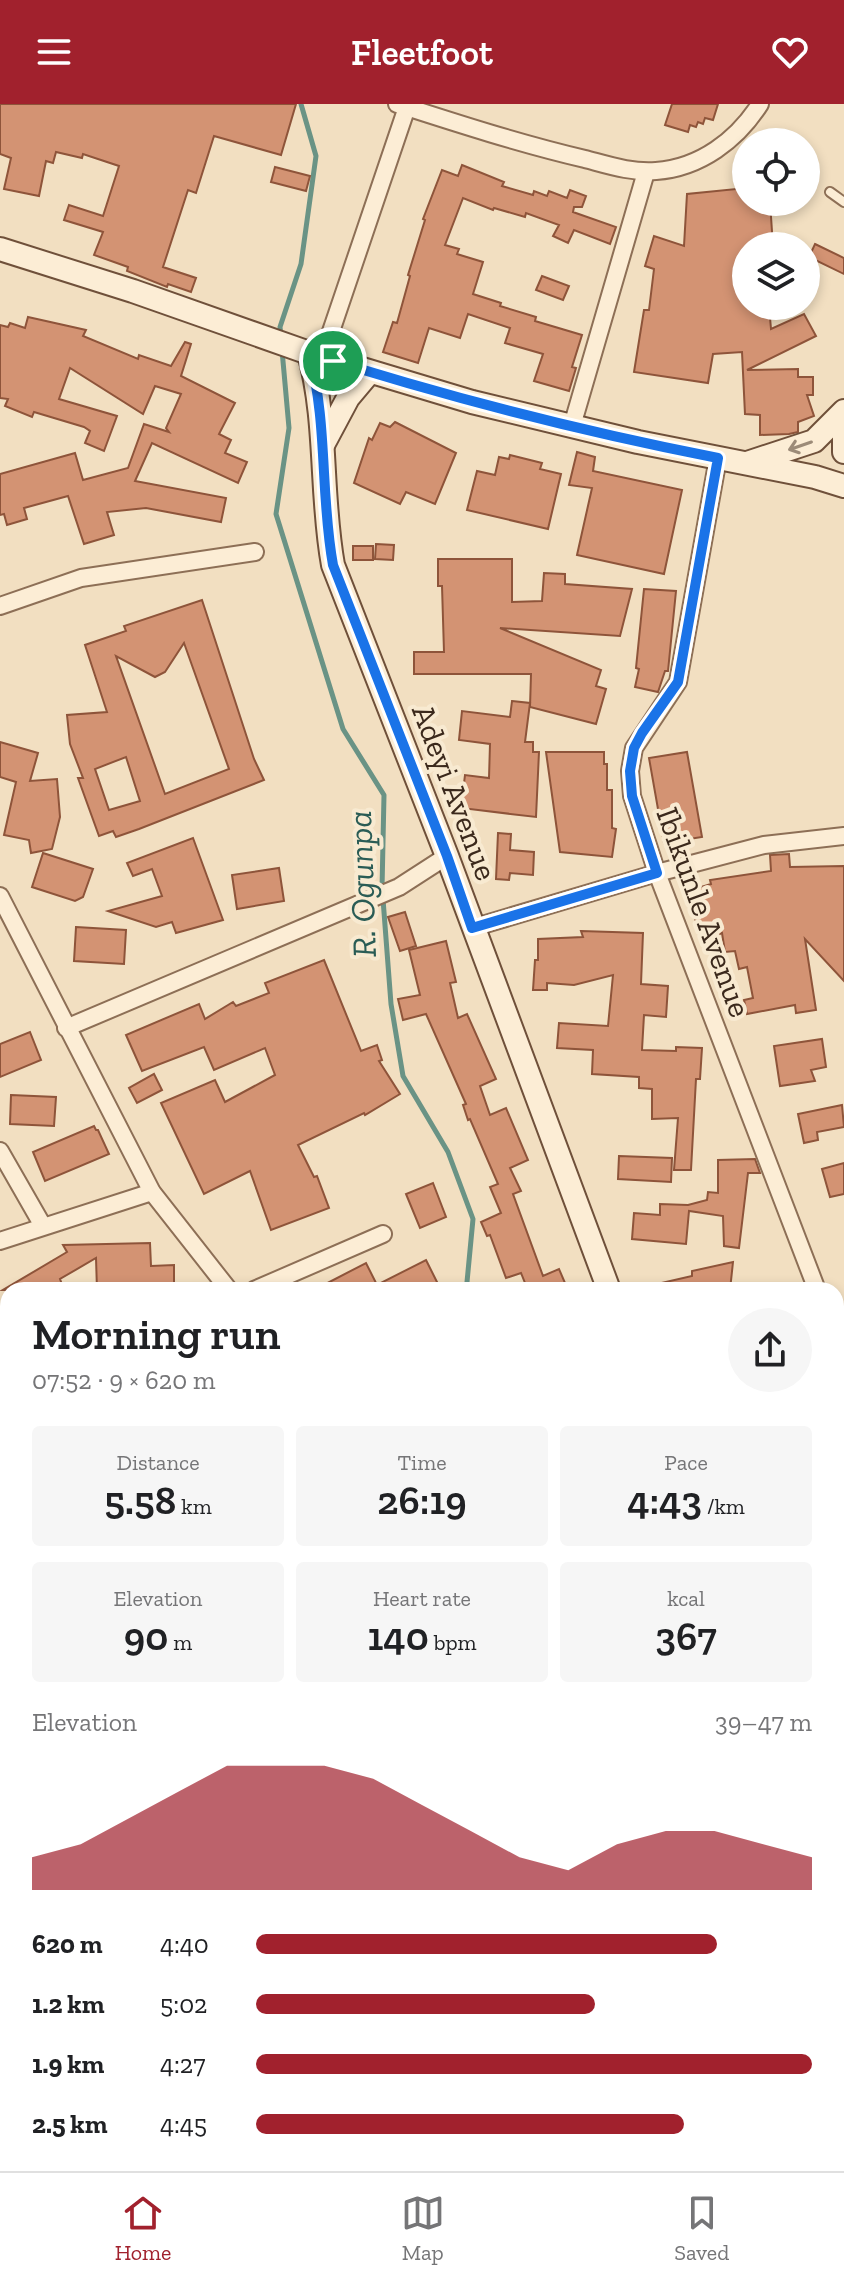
<!DOCTYPE html>
<meta charset="utf-8">
<style>
:root{--surface:#fff;--page:#f6f6f6;--text:#202124;--muted:#757577;--line:#e0e0e0;--accent:#a1212d}
body{margin:0;font-family:"Zilla Slab",serif;background:var(--page);color:var(--text);height:100vh;display:flex;flex-direction:column;font-size:30px;white-space:nowrap}
*{box-sizing:border-box;margin:0}
p{font-size:26px;color:var(--muted)}
.icon{flex:none;width:44px;height:44px;fill:none;stroke:currentColor;stroke-width:2;stroke-linecap:round;stroke-linejoin:round}
.map{position:relative;flex:1;overflow:hidden}
.sheet{position:absolute;left:0px;top:1178px;width:844px;height:890px;display:flex;flex-direction:column;background:var(--surface);border-radius:24px 24px 0 0;box-shadow:0 4px 12px #0003}
.sheet>*{flex:none}
.fabs{position:absolute;left:732px;top:24px;display:grid;gap:16px}
.fabs a{display:grid;place-items:center;width:88px;height:88px;border-radius:50%;background:var(--surface);box-shadow:0 4px 12px #0003;font-size:40px}
.pin{position:absolute;display:grid;place-items:center;width:68px;height:68px;color:#fff;margin:-34px;border:4px solid #fff;border-radius:50%;box-shadow:0 2px 8px #0007}
.round{display:grid;place-items:center;flex:none;width:84px;height:84px;border-radius:42px;background:var(--page)}
.overview{display:flex;align-items:center;justify-content:space-between;height:136px;padding:0 32px}
h1{font-size:44px;font-weight:600;line-height:60px}
.metrics{display:grid;grid-template-columns:repeat(3,1fr);gap:12px;height:136px;padding:8px 32px}
.metrics div{display:grid;align-content:center;border-radius:8px;background:var(--page);text-align:center}
.metrics b{font-size:40px;font-weight:600}
.metrics small{font-size:22px;font-weight:400}
.metrics p{font-size:22px}
.chart{height:224px;padding:16px 32px}
.chart p{display:flex;justify-content:space-between}
.chart svg{width:100%;height:144px;margin-top:8px;fill:var(--accent);opacity:.7}
ul{padding:0 32px;list-style:none;font-size:26px}
li{display:grid;grid-template-columns:128px 96px 1fr;align-items:center;height:60px}
li i{height:20px;border-radius:10px;background:var(--accent)}
header{display:flex;justify-content:space-between;align-items:center;height:104px;padding:0 32px;background:var(--accent);color:#fff;font-size:36px;font-weight:600}
.tabs{display:flex;justify-content:space-around;align-items:center;height:112px;border-top:2px solid var(--line);background:var(--surface);font-size:22px;color:var(--muted)}
.tabs a{display:grid;justify-items:center;gap:4px}
.tabs .selected{color:var(--accent)}
.map>svg:first-child{display:block}
.green{fill:#cfd193}
.lines{fill:none;stroke-linecap:round;stroke-linejoin:round}
.stream{stroke:#6a9385;stroke-width:5}
.building{fill:#d39373;stroke:#8e543a;stroke-width:2;fill-rule:evenodd}
.lane-casing{stroke:#8d6f56;stroke-width:12}
.street-casing{stroke:#8d6f56;stroke-width:20}
.secondary-casing{stroke:#6f503a;stroke-width:26}
.lane{stroke:#fcedd5;stroke-width:8}
.street{stroke:#fcedd5;stroke-width:16}
.secondary{stroke:#fcedd5;stroke-width:22}
.oneway{stroke:#9c8b78}
.route-casing{stroke:#fff;stroke-width:16}
.route{stroke:#1a73e8;stroke-width:10}
.labels{text-anchor:middle;dominant-baseline:central;stroke-width:8;stroke-linejoin:round;paint-order:stroke}
.street-label{font-size:32px;fill:#3b291c;stroke:#f8ead1}
.water-label{font-size:34px;font-style:italic;fill:#2a5c55;stroke:#f8ead1}
</style>
<header><svg class="icon" aria-label="menu" viewBox="0 0 24 24"><path d="M4 6h16M4 12h16M4 18h16"/></svg>Fleetfoot<svg class="icon" aria-label="heart" viewBox="0 0 24 24"><path d="M12 20l-8-8c-3-5 5-10 8-4 3-6 11-1 8 4z"/></svg></header>
<div class="map">
<svg width="844" height="2067" viewBox="0 0 844 2067">
<rect width="100%" height="100%" fill="#f2dfc1"/>
<polygon class="green" points="0,1535 8,1549 8,2060 307,2060 311,2067 0,2067"/>
<g class="lines">
<g class="stream">
<polyline points="281,232 280,223 301,160 316,52 301,0"/>
<polyline points="282,246 289,324 276,410 343,625 384,691 382,785"/>
<polyline points="383,795 391,900 403,972 448,1048 473,1115 467,1178 470,1186"/>
<polyline points="836,1702 844,1715"/>
</g>
</g>
<g class="building">
<polygon points="0,0 296,0 281,51 214,32 196,89 188,86 163,163 196,174 191,188 168,180 167,183 127,167 128,163 94,151 103,128 64,116 69,101 103,112 119,62 83,50 82,54 56,48 53,59 46,57 39,92 4,85 11,54 0,50"/>
<polygon points="672,0 718,0 713,16 705,14 703,20 698,18 696,23 690,21 688,28 665,21"/>
<polygon points="462,61 504,78 502,82 533,91 534,87 547,92 549,87 567,94 570,86 586,92 582,103 574,103 573,108 616,123 610,140 574,126 568,139 553,132 559,121 526,109 525,113 494,104 493,106 463,94 445,141 459,145 457,150 483,158 473,190 501,199 500,202 536,213 535,217 582,231 572,263 576,264 569,287 534,277 543,250 505,239 510,224 468,210 460,234 429,224 418,259 383,248 393,218 397,219 410,172 408,171 425,116 423,115 442,66 458,72"/>
<polygon points="275,63 310,72 306,87 271,78"/>
<polygon points="746,84 746,98 770,98 773,142 746,142 746,202 769,202 771,225 804,210 816,232 747,266 798,265 798,273 813,273 813,291 807,291 814,312 798,318 798,328 789,330 760,331 760,311 745,310 742,248 713,250 708,279 634,268 644,206 649,206 654,165 645,162 654,132 684,142 687,90"/>
<polygon points="815,140 844,154 844,170 809,153"/>
<polygon points="542,172 569,182 563,196 536,186"/>
<polygon points="28,213 86,226 83,232 138,255 139,251 171,262 185,238 191,240 181,272 235,299 219,330 231,336 225,349 247,358 238,379 152,339 135,377 226,394 221,418 146,404 107,408 114,431 84,440 68,392 24,404 27,415 7,421 4,410 0,411 0,370 75,349 83,376 128,364 144,320 169,328 166,324 181,290 155,282 143,310 70,264 59,295 117,312 104,347 85,339 90,327 84,323 34,308 32,313 5,302 8,295 0,294 0,221 8,223 10,219 25,224"/>
<polygon points="395,318 456,349 435,400 406,388 400,400 354,379 369,334 372,336 380,319 390,323"/>
<polygon points="577,348 595,353 593,367 682,386 664,470 577,451 592,384 569,381"/>
<polygon points="510,351 542,359 540,365 561,370 548,425 467,406 477,367 495,371 499,353 509,355"/>
<polygon points="376,440 394,441 393,456 375,455"/>
<rect x="353" y="442" width="20" height="14"/>
<polygon points="438,455 512,455 512,498 542,497 544,469 565,470 565,480 632,485 620,532 500,524 601,566 596,582 606,585 596,620 530,603 531,570 414,570 414,548 444,548 442,482 438,482"/>
<polygon points="644,485 676,487 668,567 665,567 658,588 635,583 639,565 636,564"/>
<path d="M202,496L254,655L264,676L139,725L116,733L113,727L99,732L78,674H83L70,640L67,611L107,608L85,541L126,527L124,522ZM184,539L229,665L165,690L116,552L155,573L165,568ZM126,653L140,697L109,706L95,665Z"/>
<polygon points="512,597 530,599 525,638 533,638 533,648 539,648 536,713 461,704 465,671 489,674 490,640 459,636 462,607 510,613"/>
<polygon points="0,638 38,649 30,677 57,675 60,713 52,745 31,749 29,736 4,731 16,678 0,673"/>
<polygon points="546,648 604,648 604,660 607,660 607,686 612,686 612,724 616,725 612,753 560,748"/>
<polygon points="687,648 702,733 664,739 649,654"/>
<polygon points="498,729 511,730 510,746 534,748 533,771 510,769 509,776 496,775"/>
<polygon points="193,734 223,816 176,829 172,818 156,823 108,807 162,792 152,765 133,772 127,759"/>
<polygon points="43,749 93,765 83,793 75,797 32,783"/>
<polygon points="789,750 790,763 844,762 844,877 805,835 816,906 796,909 795,901 747,910 744,896 753,894 747,863 739,865 735,847 725,848 722,829 703,837 685,788 711,780 710,776 771,767 770,751"/>
<polygon points="279,764 284,797 237,805 232,771"/>
<polygon points="405,808 416,842 400,847 388,813"/>
<polygon points="76,823 126,826 124,860 74,857"/>
<polygon points="581,827 643,829 641,880 668,882 666,913 644,911 642,946 676,947 676,943 702,944 700,975 696,975 691,1066 674,1066 678,1014 652,1015 652,985 639,984 639,973 592,970 593,946 557,944 559,919 608,922 613,871 574,881 547,879 547,886 533,886 535,856 538,856 538,835 583,833"/>
<polygon points="446,837 456,878 450,879 458,914 467,910 496,975 480,982 490,1011 506,1004 528,1056 510,1064 521,1087 513,1090 543,1172 559,1165 568,1186 509,1186 525,1179 521,1169 506,1174 490,1131 487,1132 481,1118 501,1109 490,1083 498,1080 470,1015 468,1016 463,1001 466,1000 426,910 403,916 398,895 420,891 409,846"/>
<polygon points="324,856 361,947 377,941 382,956 379,957 400,990 365,1011 364,1009 298,1041 314,1073 317,1072 329,1104 271,1126 250,1067 204,1090 161,999 215,976 225,998 275,971 265,944 214,966 204,943 142,967 126,931 199,900 205,915 233,898 236,902 269,889 265,879"/>
<polygon points="30,928 41,956 0,973 0,940"/>
<polygon points="822,935 826,963 811,966 815,977 780,982 774,942"/>
<polygon points="154,970 162,986 137,999 129,984"/>
<polygon points="11,991 56,993 54,1022 10,1020"/>
<polygon points="842,1001 844,1023 817,1028 818,1036 804,1039 798,1010"/>
<polygon points="94,1022 96,1026 98,1026 109,1050 45,1077 33,1048"/>
<polygon points="619,1052 672,1054 671,1078 618,1075"/>
<polygon points="755,1055 760,1069 748,1069 739,1144 724,1142 723,1112 689,1107 686,1140 632,1135 634,1109 660,1111 660,1100 688,1101 707,1096 708,1088 718,1089 718,1056"/>
<polygon points="844,1059 844,1090 830,1093 822,1065"/>
<polygon points="433,1079 446,1113 420,1124 406,1090"/>
<polygon points="150,1139 151,1162 174,1161 174,1186 97,1186 96,1154 60,1175 64,1186 3,1186 67,1148 63,1141"/>
<polygon points="426,1156 441,1186 314,1186 366,1159 377,1181"/>
<polygon points="733,1158 730,1186 658,1186 657,1180 692,1172 692,1167"/>
</g>
<g class="lines">
<defs>
<polyline id="lane" points="830,88 844,98"/>
<g id="street">
<path d="M397,0C459,20 521,40 585,55C608,61 632,69 656,67C700,64 737,36 760,0"/>
<polyline points="322,254 407,3"/>
<polyline points="572,322 646,68"/>
<polyline points="718,354 678,578 634,644 630,667 632,692 657,769 817,1186"/>
<polyline points="0,502 81,474 255,448"/>
<polyline points="0,792 152,1088 229,1186"/>
<polyline points="472,824 657,769 764,741 844,732"/>
<polyline points="66,924 399,783 447,752"/>
<polyline points="0,1047 43,1122"/>
<polyline points="0,1137 152,1088"/>
<polyline points="254,1186 383,1130"/>
<polyline points="836,1232 844,1245"/>
<polyline points="0,1300 8,1313"/>
<polyline points="836,1755 844,1751"/>
<polyline points="836,1801 844,1830"/>
<polyline points="844,1860 841,1872 844,1888"/>
<polyline points="465,2060 469,2067"/>
<polyline points="763,2060 767,2067"/>
</g>
<g id="secondary">
<polyline points="0,145 133,187 309,249 472,298 638,338 815,373 844,382"/>
<path d="M309,249C328,319 320,390 333,461L447,752L609,1186"/>
<polyline points="844,332 844,348"/>
<polyline points="324,339 348,294 369,269"/>
<polyline points="747,359 814,337 844,307"/>
<polyline points="836,1591 844,1602"/>
</g>
</defs>
<use href="#lane" class="lane-casing"/>
<use href="#street" class="street-casing"/>
<use href="#secondary" class="secondary-casing"/>
<use href="#lane" class="lane"/>
<use href="#street" class="street"/>
<use href="#secondary" class="secondary"/>
</g>
<defs><path id="oneway-shaft" d="M-6 0H5M1.5-3L5.5 0L1.5 3" fill="none" stroke-width="1.6" stroke-linecap="round" stroke-linejoin="round" transform="scale(2)"/></defs>
<use class="oneway" href="#oneway-shaft" transform="translate(800 342) rotate(161)"/>
<g class="lines">
<defs>
<path id="route" d="M309,249C443,292 580,327 718,354L678,578L642,629L634,644L630,667L632,692L657,769L472,824L447,752L333,461C320,390 328,319 309,249Z"/>
</defs>
<use href="#route" class="route-casing"/>
<use href="#route" class="route"/>
</g>
<g class="labels">
<g class="street-label">
<text transform="translate(455 688) rotate(69)">Adeyi Avenue</text>
<text transform="translate(704 808) rotate(70)">Ibikunle Avenue</text>
</g>
<g class="water-label">
<text transform="translate(362 780) rotate(-92)">R. Ogunpa</text>
</g>
</g>
</svg>
<div class="fabs">
<a><svg class="icon" aria-label="locate" viewBox="0 0 24 24"><circle cx="12" cy="12" r="6"/><path d="M12 2v4M12 18v4M2 12h4M18 12h4"/></svg></a>
<a><svg class="icon" aria-label="layers" viewBox="0 0 24 24"><path d="M12 4l9 5-9 5-9-5zM3 14l9 5 9-5"/></svg></a>
</div>
<div class="pin" style="left:333px;top:257px;background:#1e9e55"><svg class="icon" aria-label="arrive" viewBox="0 0 24 24"><path d="M6 21V4h12l-3 4 3 4H6"/></svg></div>
<section class="sheet">
<div class="overview"><div><h1>Morning run</h1><p>07:52 · 9 × 620 m</p></div><a class="round"><svg class="icon" aria-label="share" viewBox="0 0 24 24"><path d="M12 15V3M7 8l5-5 5 5M5 13v7h14v-7"/></svg></a></div>
<div class="metrics">
<div><p>Distance</p><b>5.58<small> km</small></b></div>
<div><p>Time</p><b>26:19</b></div>
<div><p>Pace</p><b>4:43<small> /km</small></b></div>
</div>
<div class="metrics">
<div><p>Elevation</p><b>90<small> m</small></b></div>
<div><p>Heart rate</p><b>140<small> bpm</small></b></div>
<div><p>kcal</p><b>367</b></div>
</div>
<div class="chart"><p><span>Elevation</span>39–47 m</p>
<svg viewBox="0 0 160 44" preserveAspectRatio="none"><path d="M0 44V34L10 30L20 22L30 14L40 6L50 6L60 6L70 10L80 18L90 26L100 34L110 38L120 30L130 26L140 26L150 30L160 34V44z"/></svg>
</div>
<ul>
<li><b>620 m</b>4:40<i style="width:83%"></i></li>
<li><b>1.2 km</b>5:02<i style="width:61%"></i></li>
<li><b>1.9 km</b>4:27<i style="width:100%"></i></li>
<li><b>2.5 km</b>4:45<i style="width:77%"></i></li>
</ul>
</section>
</div>
<nav class="tabs">
<a class="selected"><svg class="icon" aria-label="home" viewBox="0 0 24 24"><path d="M3 11l9-7 9 7M6 9v11h12V9"/></svg>Home</a>
<a><svg class="icon" aria-label="map" viewBox="0 0 24 24"><path d="M3 6l6-2 6 2 6-2v14l-6 2-6-2-6 2zM9 4v14M15 6v14"/></svg>Map</a>
<a><svg class="icon" aria-label="saved" viewBox="0 0 24 24"><path d="M7 4h10v16l-5-4-5 4z"/></svg>Saved</a>
</nav>
